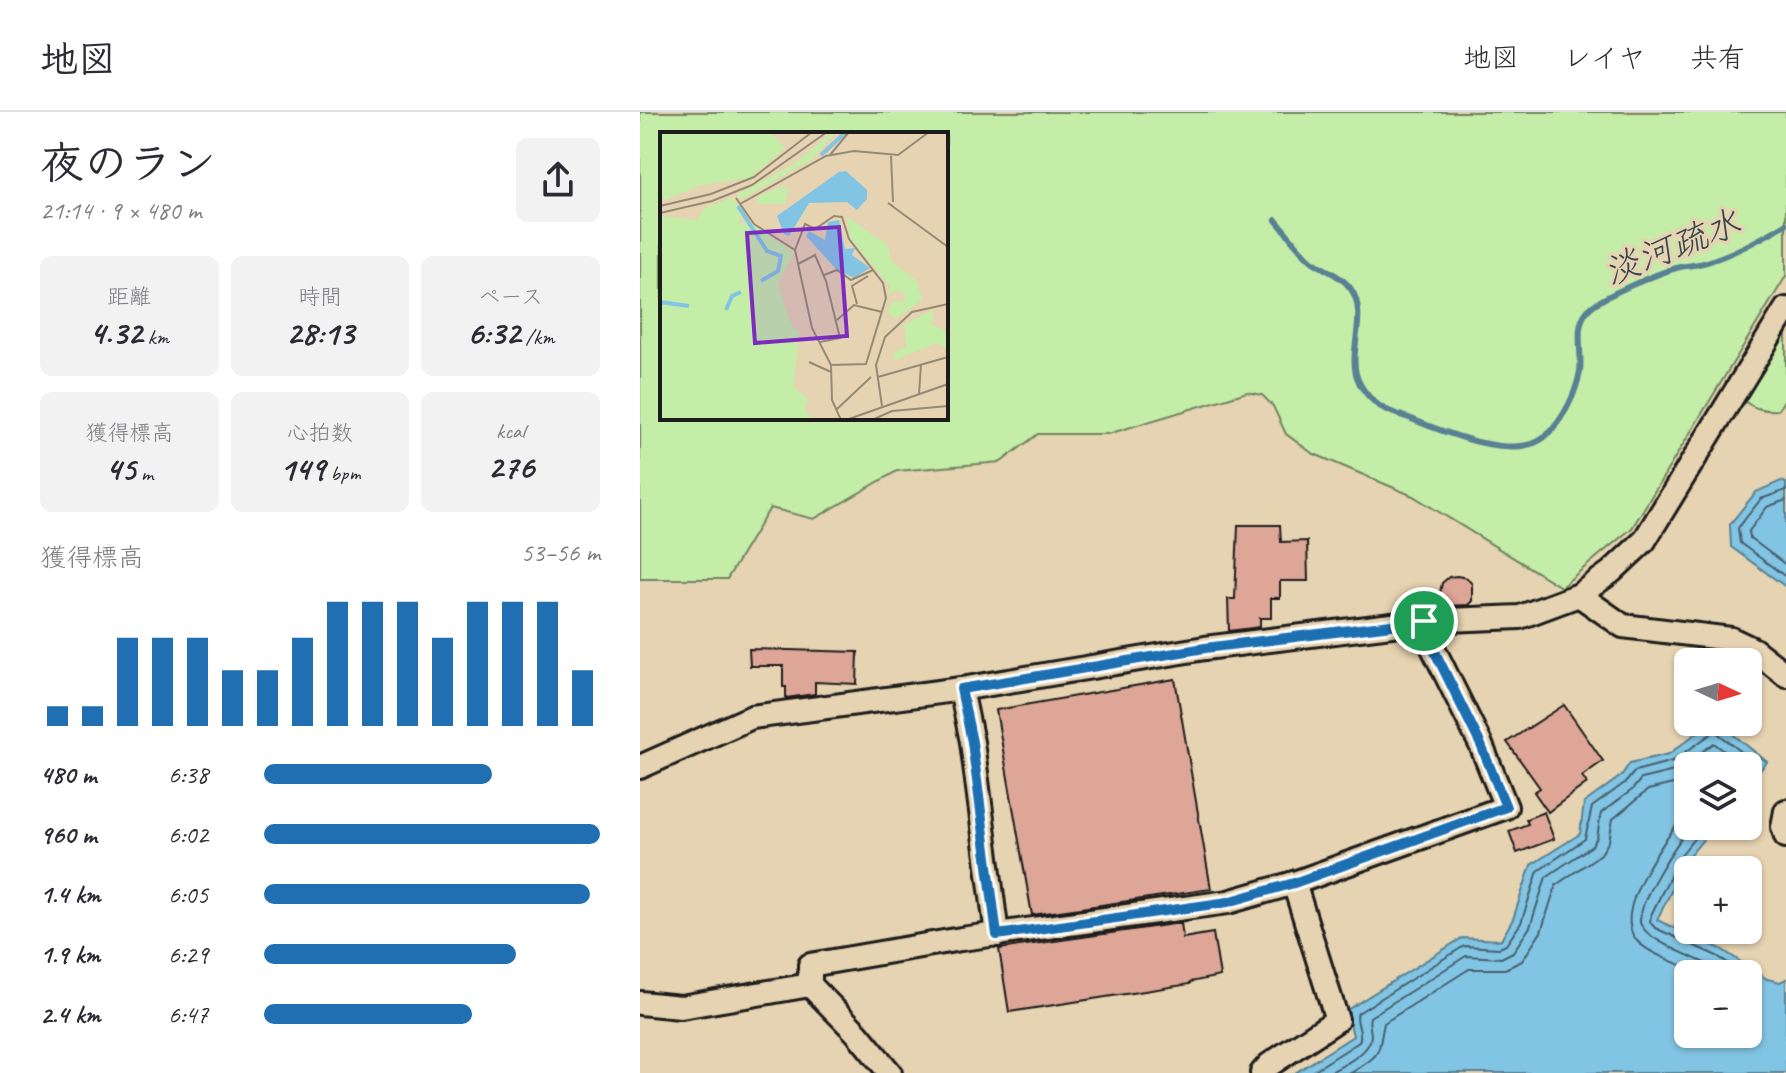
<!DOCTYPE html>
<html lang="ja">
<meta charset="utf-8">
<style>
:root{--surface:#fff;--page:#f2f2f3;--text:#2b2b33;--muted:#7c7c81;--line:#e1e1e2;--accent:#1f6fb2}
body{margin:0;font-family:Caveat,"Klee One",sans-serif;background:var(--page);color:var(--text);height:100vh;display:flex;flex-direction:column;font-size:30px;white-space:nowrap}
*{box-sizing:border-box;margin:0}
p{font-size:26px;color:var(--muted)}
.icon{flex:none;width:44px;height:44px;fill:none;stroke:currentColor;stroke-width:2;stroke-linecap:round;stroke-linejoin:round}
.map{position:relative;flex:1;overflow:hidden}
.sheet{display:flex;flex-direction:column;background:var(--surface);width:640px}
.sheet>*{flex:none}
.needle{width:52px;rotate:94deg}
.fabs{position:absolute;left:1034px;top:536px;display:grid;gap:16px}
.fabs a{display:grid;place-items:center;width:88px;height:88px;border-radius:12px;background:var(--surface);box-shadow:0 2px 6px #0004;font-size:40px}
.pin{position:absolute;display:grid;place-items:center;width:68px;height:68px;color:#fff;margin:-34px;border:4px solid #fff;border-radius:50%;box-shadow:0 2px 8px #0007}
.round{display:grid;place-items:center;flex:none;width:84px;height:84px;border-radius:12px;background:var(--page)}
.summary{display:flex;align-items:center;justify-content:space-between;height:136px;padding:0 40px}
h1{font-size:44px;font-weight:800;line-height:60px}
.figures{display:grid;grid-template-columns:repeat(3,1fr);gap:12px;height:136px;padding:8px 40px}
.figures div{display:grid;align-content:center;border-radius:12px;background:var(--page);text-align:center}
.figures b{font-size:34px;font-weight:800}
.figures small{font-size:22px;font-weight:400}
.figures p{font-size:22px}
.chart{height:224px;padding:16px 40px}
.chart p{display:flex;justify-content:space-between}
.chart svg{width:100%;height:144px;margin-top:8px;stroke:var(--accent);stroke-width:6}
ul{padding:0 40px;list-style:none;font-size:26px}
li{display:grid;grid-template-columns:128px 96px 1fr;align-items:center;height:60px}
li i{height:20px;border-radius:10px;background:var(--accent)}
header{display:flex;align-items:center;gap:48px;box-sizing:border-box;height:112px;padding:0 40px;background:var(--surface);border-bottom:2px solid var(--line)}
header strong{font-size:38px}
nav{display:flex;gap:44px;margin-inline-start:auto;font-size:28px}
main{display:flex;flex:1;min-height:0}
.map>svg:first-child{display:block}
.green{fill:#c4eda8;stroke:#708462;stroke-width:2;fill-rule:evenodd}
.water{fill:#82c4e3;stroke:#598193;stroke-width:2;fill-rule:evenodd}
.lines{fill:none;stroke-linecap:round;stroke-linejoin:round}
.shore{stroke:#455f6c;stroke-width:2}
.stream{stroke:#598193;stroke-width:6}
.building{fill:#dea697;stroke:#1c1c1c;stroke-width:2}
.minor-casing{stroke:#1c1c1c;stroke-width:28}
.minor{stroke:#e6d3b1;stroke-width:22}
.route-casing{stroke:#fff;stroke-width:16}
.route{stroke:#1f6fb2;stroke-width:10}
.labels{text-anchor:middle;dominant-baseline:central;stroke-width:7;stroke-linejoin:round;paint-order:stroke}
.water-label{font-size:36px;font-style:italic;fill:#36464e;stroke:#e6d3b1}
.inset-river{fill:none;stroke:#82c4e3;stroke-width:4}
.inset-road{fill:none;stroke:#958a75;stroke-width:2}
.view{fill:#7b2cbf;fill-opacity:0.15;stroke:#7b2cbf;stroke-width:4}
.inset-edge{fill:none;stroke:#1c1c1c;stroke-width:4}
</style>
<header>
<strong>地図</strong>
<nav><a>地図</a><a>レイヤ</a><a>共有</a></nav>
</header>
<main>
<section class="sheet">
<div class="summary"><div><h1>夜のラン</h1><p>21:14 · 9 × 480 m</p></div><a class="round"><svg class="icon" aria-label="share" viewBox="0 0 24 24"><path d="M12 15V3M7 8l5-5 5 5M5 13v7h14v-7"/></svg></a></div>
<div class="figures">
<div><p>距離</p><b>4.32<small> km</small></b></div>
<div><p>時間</p><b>28:13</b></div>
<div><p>ペース</p><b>6:32<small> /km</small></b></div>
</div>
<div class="figures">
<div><p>獲得標高</p><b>45<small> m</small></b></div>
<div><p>心拍数</p><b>149<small> bpm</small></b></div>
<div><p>kcal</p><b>276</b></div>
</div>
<div class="chart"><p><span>獲得標高</span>53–56 m</p>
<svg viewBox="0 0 160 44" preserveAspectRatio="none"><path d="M5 44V38M15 44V38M25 44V17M35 44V17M45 44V17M55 44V27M65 44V27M75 44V17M85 44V6M95 44V6M105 44V6M115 44V17M125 44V6M135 44V6M145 44V6M155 44V27"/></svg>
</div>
<ul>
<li><b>480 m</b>6:38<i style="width:68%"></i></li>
<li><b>960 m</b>6:02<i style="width:100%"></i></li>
<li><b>1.4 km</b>6:05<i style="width:97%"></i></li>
<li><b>1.9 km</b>6:29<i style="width:75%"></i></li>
<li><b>2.4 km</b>6:47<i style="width:62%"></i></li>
</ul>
</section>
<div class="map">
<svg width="1146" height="961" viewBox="0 0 1146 961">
<rect width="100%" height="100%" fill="#e6d3b1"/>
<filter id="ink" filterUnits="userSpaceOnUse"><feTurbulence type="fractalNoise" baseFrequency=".0125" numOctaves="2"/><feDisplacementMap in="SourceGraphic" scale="16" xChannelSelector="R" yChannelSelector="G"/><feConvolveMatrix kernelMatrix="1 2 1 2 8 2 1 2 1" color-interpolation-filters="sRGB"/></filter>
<g filter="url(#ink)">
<g class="green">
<path d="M0,0H1146V164L992,416L921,475L773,384L672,341L646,322L633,294L622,283L607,280L468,322H398L361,350L257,359L174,407L130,396L87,467H0ZM22,22H306V306H22Z"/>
<path d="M1146,215V285L1138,298C1124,299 1114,297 1103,288Z"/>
</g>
<g class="water">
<polygon points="1141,369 1146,371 1146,475 1091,435 1090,412 1116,380"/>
<path d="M1071,610H1078L1127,650L1108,673V654H1048V714H1074L1047,747L1017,808L1081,837L1127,867L1140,870L1146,867V961H655L713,924L707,898L822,826L861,828L873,807L891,753L940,722L944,691L981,664L990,651L1029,642ZM1048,862H1108V922H1048Z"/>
</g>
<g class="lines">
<g class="shore">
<polyline points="1146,378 1121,387 1098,416 1100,431 1146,465"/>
<polyline points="1146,388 1127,395 1109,419 1110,426 1146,453"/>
<path d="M1048,699C1028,723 969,800 997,829C1010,843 1045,854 1064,862"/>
<path d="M1051,714C1035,733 999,787 1000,811C1008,832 1066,848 1086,862"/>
<polyline points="1064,714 1040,744 1011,803 1010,810 1015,816 1077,844 1105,862"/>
<path d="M670,961L719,930C724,920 714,910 718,901L824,834L859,836L866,833L881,811L898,759L945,727L952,695L986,670L995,659L1033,649L1075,619L1113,649V653L1108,660"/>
<path d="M689,961C702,953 730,942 731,924C731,917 728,912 730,905L826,844L861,846L873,840L890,815L906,765L952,734L957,726L961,701L992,678L1001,667L1038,658L1074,631L1098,650L1100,654"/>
<path d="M711,961C743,941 737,944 744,911L829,857H865L882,849L901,820L916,773L961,742L969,729L973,707L1008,678L1037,671L1048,665"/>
</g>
<path class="stream" d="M636,108C648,122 658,137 672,149C685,158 702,164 711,177C730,205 704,244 720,272C725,281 732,289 741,295C749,300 759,303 769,306C801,319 878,352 907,323C924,306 936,282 940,259C943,238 932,211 951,195C966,183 1020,160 1040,155C1050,153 1060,153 1070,149C1097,140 1121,127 1146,112"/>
</g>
<g class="building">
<polygon points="598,413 640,413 641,430 667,429 668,469 640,469 640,486 631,486 631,506 620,506 620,515 589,519 588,487 595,487"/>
<polygon points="817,464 827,466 832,472 832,489 828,493 806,494 802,490 800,480 802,471 809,465"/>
<polygon points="109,537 218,540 217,572 175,570 175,582 146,586 146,575 143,575 143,554 110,554"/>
<polygon points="535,567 571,777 392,803 356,598"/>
<polygon points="924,593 963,649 942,664 947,671 908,700 894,680 900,676 867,630"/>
<polygon points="904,700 914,727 877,741 869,719 888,712 886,707"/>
<polygon points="541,811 543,826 573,821 580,864 550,870 550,872 369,900 359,837"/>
</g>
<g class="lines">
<defs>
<g id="minor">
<polyline points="939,483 983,514 1091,527 1114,538 1146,563"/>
<polyline points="321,577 332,630 357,823"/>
<polyline points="0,655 112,605 321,577 565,536 784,509 880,505 939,483 971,460 1004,429 1146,197"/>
<polyline points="1146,699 1143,715 1146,724"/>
<polyline points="0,891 41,895 170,873"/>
<polyline points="250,961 217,921 170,873 170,853 321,827 588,790 654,771 866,695 841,633 793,536 784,509"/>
<polyline points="622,961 629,953 697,908 654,771"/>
</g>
</defs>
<use href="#minor" class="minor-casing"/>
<use href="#minor" class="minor"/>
</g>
</g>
<g class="lines" filter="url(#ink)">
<defs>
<polygon id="route" points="784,509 793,536 841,633 866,695 654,771 588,790 357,823 332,630 321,577 565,536"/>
</defs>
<use href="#route" class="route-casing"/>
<use href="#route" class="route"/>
</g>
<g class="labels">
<g class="water-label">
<text transform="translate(1032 135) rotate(-22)">淡河疏水</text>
</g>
</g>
<g transform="translate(20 20)">
<rect width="288" height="288" fill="#e6d3b1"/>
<path d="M0,0H111L125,16L90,46L41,53L6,68L0,65ZM172,0H176L151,28L80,68L78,62L134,32ZM120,55L129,56L125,72H97V65ZM73,65L82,83L78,91L87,89L134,120L118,151L132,195L139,199L134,255L149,268L144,273L151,288L0,286V84L36,88L44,76ZM187,85L228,113L232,130L256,148L262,168L236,187L228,180L232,169L244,170L245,163L238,158L228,163L230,154L190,106ZM273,178L272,193L288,199V217L277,211L235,228L233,221L246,214L244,192Z" fill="#c4eda8"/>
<path d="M179,40L186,39L207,58V67L197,78L187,70L149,71L129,104L124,102L117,84ZM179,88L185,117L195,116L192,123L210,136L194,146L176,137L146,104L149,99L165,108L168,90Z" fill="#82c4e3"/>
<path class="inset-river" d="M161,23L185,1M78,74L107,119L121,124L118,139L101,149M0,170L29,174M66,178L72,164L81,160"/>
<path class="inset-road" d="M170,23L189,0M231,24L233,70M76,66L94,92L135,118L152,196L171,233L172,268L181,288M80,72L166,24L194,19L238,23L269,0M0,74L51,62L94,45L152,0M233,74L228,71L288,115M0,81L52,69L92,53L167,0M135,118L145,92L155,97L174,84L182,85L189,107L223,151L226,166L206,232L171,233M138,132L155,123L166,149L180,206L160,210M164,143L177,138L191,148L213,138M197,172L192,154L208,144M177,188L194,173L222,180M149,230L171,240M218,245L288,225M259,262L261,232M222,274L216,233L225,205L252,180L288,172M176,278L211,245M14,288H39M186,288L288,252M212,288L232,279L288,274"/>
<path class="view" d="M179,95L187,204L95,211L87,101Z"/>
<rect width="288" height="288" class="inset-edge"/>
</g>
</svg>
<div class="fabs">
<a><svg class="needle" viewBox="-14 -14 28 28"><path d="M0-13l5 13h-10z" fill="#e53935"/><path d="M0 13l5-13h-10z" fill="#7c7c81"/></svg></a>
<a><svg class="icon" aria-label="layers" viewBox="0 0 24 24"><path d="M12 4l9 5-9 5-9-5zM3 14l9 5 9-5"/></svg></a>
<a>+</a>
<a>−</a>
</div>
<div class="pin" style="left:784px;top:509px;background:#1e9e55"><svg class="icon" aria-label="arrive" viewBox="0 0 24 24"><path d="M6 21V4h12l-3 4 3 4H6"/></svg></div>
</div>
</main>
